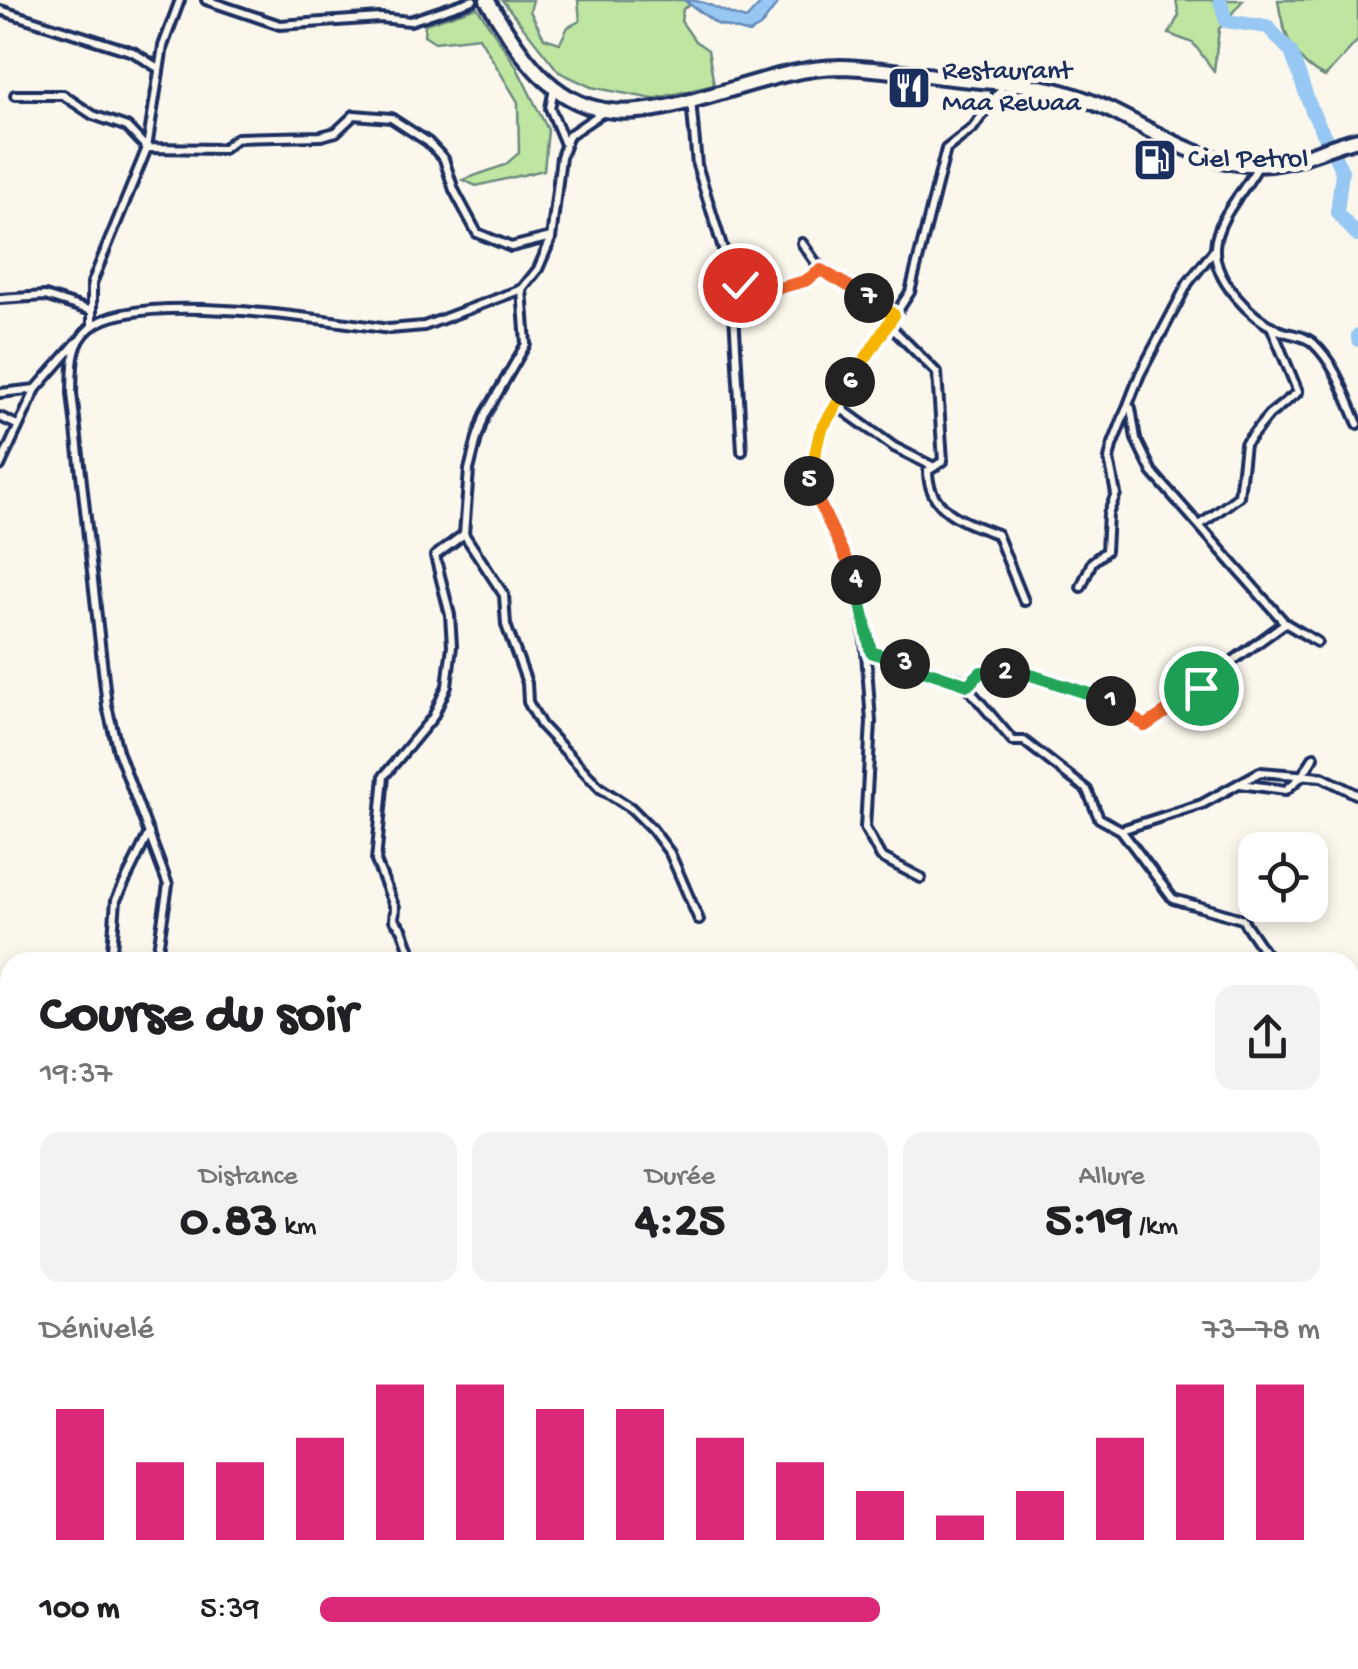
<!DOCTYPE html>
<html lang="fr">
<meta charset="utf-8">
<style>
:root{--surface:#fff;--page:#f2f2f2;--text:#202124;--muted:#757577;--accent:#db2777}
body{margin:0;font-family:"Gochi Hand",sans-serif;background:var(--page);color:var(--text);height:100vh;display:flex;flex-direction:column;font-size:38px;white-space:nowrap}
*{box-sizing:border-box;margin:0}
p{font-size:32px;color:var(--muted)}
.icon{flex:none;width:55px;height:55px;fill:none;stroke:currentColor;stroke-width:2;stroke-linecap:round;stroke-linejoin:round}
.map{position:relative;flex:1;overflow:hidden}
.panel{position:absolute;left:0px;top:952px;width:1360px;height:718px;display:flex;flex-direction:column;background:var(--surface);border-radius:30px 30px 0 0;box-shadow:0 5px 15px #0003}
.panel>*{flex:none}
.controls{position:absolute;left:1238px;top:832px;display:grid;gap:20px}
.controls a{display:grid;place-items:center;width:90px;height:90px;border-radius:20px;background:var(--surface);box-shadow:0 5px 15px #0003;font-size:50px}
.pin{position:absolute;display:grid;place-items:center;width:85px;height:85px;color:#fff;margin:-42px;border:5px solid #fff;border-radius:50%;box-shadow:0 2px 10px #0007}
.km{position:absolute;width:50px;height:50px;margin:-25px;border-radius:50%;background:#222;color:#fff;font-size:28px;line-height:50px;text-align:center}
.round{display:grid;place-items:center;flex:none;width:105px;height:105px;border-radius:20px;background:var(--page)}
.summary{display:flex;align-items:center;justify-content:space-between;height:170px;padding:0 40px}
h1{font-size:55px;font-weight:800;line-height:75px}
.stats{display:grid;grid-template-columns:repeat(3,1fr);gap:15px;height:170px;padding:10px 40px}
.stats div{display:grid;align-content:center;border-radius:20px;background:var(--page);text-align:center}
.stats b{font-size:50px;font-weight:800}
.stats small{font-size:28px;font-weight:400}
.stats p{font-size:28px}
.chart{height:280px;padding:20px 40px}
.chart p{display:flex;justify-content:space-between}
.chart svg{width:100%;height:180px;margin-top:10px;stroke:var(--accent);stroke-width:6}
ul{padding:0 40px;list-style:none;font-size:32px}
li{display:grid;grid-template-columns:160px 120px 1fr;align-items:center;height:75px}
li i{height:25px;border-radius:12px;background:var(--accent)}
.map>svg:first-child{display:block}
.green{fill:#bfe6a1;stroke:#6d8a80;stroke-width:2.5}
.water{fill:#97c8f3;stroke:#658bb7;stroke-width:2.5}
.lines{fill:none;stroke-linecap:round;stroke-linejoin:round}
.river{stroke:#97c8f3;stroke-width:14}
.street-casing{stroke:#1b2f5e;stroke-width:14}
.highway-casing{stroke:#1b2f5e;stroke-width:20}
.street{stroke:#fbf7ec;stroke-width:6}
.highway{stroke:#fbf7ec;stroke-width:12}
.split-1-casing{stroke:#fff;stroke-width:20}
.split-2-casing{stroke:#fff;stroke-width:20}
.split-3-casing{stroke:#fff;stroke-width:20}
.split-4-casing{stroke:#fff;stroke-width:20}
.split-5-casing{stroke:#fff;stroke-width:20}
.split-6-casing{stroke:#fff;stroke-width:20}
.split-7-casing{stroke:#fff;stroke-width:20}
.split-8-casing{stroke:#fff;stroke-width:20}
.split-9-casing{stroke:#fff;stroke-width:20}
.split-1{stroke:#f0652b;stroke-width:12}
.split-2{stroke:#22a559;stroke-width:12}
.split-3{stroke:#22a559;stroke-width:12}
.split-4{stroke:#22a559;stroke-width:12}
.split-5{stroke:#f0652b;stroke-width:12}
.split-6{stroke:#f5b400;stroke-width:12}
.split-7{stroke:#f5b400;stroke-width:12}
.split-8{stroke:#f0652b;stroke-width:12}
.split-9{stroke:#f5b400;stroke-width:12}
.labels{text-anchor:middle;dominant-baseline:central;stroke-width:10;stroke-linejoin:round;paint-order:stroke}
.poi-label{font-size:28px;fill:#1b2f5e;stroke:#fbf7ec;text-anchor:start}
</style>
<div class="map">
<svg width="1358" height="1669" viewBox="0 0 1358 1669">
<rect width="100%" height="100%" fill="#fbf7ec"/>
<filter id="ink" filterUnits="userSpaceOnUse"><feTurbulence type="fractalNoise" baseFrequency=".01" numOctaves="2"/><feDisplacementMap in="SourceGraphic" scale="20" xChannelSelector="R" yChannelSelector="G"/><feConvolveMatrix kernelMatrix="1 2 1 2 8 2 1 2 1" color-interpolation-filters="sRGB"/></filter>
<g filter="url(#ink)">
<g class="green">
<polygon points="502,0 533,0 530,11 544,38 560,43 568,27 580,21 578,0 684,0 690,5 683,9 681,21 695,41 708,50 714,85 653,99 591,87 559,72"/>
<polygon points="1176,0 1243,0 1219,29 1214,71 1193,43 1169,34 1179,15"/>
<path d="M1278,0H1358V40L1325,77C1294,63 1282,32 1278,0Z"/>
<polygon points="477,7 516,66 548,130 544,170 476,186 463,180 505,165 519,153 518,102 479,37 435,42 424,35 425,24"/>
</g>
<path class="water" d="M684,0C711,0 720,13 746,19L764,0H780L760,27L749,33L717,24Z"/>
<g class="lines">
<g class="river">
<polyline points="1220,0 1226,21 1268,27 1291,52 1312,111 1342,171 1337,213 1358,236"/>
<polyline points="1358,335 1358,340"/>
</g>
<defs>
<g id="street">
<polyline points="206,0 280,25 380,18 410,21 473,0"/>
<polyline points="0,10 133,52 158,68"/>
<polyline points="554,89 550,108 565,144"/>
<polyline points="15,95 63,95 93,115 127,127 147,148 223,149 237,138 321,136 336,132 354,115 391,118 428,142 444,159 454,190 477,233 511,247 551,237"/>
<polyline points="691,100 697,165 732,278 742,451"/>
<path d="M1258,166C1245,191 1217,217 1215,247C1213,280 1250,317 1278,330C1289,335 1305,335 1313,343C1336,364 1346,397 1358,424"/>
<polyline points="802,243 821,270 894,315"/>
<path d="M732,276L750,292C776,293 800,285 821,270"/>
<polyline points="522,289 526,344 485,415 477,438 469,470 464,534 504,595 506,625 527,683 528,702 541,725 600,788 631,808 652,829 670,853 699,920"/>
<polyline points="0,299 45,296 89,310"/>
<path d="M888,324L937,373L943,461L928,471C928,511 964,522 997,534L1024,601"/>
<polyline points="92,325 92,283 147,148 163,46 180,0"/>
<polyline points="0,393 36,389"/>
<polyline points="836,405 894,447 934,467"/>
<polyline points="1131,408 1136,439 1152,472 1285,623 1317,642"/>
<polyline points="0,417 17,425"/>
<polyline points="0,466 36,389 77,342"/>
<polyline points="1200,525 1239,496 1245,444 1269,415 1298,392 1271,326"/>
<polyline points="1081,587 1092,562 1106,551 1108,514 1116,494 1109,459 1112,446 1140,374 1188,283 1215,249"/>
<polyline points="868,644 871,652 882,658 961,680 1013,741 1024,741 1087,790 1099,818 1121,830 1173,899 1242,919 1271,962"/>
<path d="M968,685L981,673C1040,671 1098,690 1145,725L1285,623"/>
<polyline points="1240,784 1286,790 1301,777 1314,757"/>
<polyline points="1121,830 1202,804 1260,772 1322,777 1358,795"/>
<polyline points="921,878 881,857 865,828 871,722 865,638 856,580 808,477 819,431 910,292 946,149 973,128 1004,85"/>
<polyline points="111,962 116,900 149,833"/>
<path d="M156,962L168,885L118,751L107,706L72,393C73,369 70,345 90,328C135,289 328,320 389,329L424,326L522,289L538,269L551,239L561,157L569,135L603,112"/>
<polyline points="414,962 402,929 394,920 395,908 376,861 384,776 433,717 447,686 452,646 450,615 435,556 464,534"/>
<polyline points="1350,1082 1358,1157"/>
<polyline points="173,1660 175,1669"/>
</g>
<path id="highway" d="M487,0C516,46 545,100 604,110C674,122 763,67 841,67C881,68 922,75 961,79C997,83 1032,83 1066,93C1137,113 1192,171 1271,164C1302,161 1328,146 1358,139"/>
</defs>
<use href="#street" class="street-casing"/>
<use href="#highway" class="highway-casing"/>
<use href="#street" class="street"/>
<use href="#highway" class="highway"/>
</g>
</g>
<g class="lines" filter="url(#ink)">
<defs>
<polyline id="split-1" points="1111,701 1145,726 1201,688"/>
<polyline id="split-2" points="1005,673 1031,675 1111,701"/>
<polyline id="split-3" points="905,664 968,685 981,672 1005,673"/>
<polyline id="split-4" points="856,580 871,652 905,664"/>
<polyline id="split-5" points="809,481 856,580"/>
<polyline id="split-6" points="809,481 820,432 850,382"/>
<polyline id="split-7" points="850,382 894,315 869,298"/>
<polyline id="split-8" points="772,290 805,281 821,270 869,298"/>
<polyline id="split-9" points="740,285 750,292 772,290"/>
</defs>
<use href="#split-1" class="split-1-casing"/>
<use href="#split-2" class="split-2-casing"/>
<use href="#split-3" class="split-3-casing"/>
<use href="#split-4" class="split-4-casing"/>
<use href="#split-5" class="split-5-casing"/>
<use href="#split-6" class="split-6-casing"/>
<use href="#split-7" class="split-7-casing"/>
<use href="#split-8" class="split-8-casing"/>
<use href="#split-9" class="split-9-casing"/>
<use href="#split-1" class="split-1"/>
<use href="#split-2" class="split-2"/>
<use href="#split-3" class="split-3"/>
<use href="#split-4" class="split-4"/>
<use href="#split-5" class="split-5"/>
<use href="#split-6" class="split-6"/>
<use href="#split-7" class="split-7"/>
<use href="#split-8" class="split-8"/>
<use href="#split-9" class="split-9"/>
</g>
<defs>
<symbol id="restaurant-square" viewBox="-11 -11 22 22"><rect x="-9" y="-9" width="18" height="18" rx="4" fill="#1b2f5e" stroke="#fbf7ec"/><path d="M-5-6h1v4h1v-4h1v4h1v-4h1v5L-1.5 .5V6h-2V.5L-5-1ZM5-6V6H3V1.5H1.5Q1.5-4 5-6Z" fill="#fff"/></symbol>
<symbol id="fuel-square" viewBox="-11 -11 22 22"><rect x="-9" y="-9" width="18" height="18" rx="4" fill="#1b2f5e" stroke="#fbf7ec"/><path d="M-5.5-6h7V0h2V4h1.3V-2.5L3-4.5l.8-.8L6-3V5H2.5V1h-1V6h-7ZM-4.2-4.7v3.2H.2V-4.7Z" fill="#fff"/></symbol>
</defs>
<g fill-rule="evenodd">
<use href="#restaurant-square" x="884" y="63" width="50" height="50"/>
<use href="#fuel-square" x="1130" y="135" width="50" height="50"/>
</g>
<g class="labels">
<g class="poi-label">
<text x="942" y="72">Restaurant<tspan x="942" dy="32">Maa Rewaa</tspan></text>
<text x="1188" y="160">Ciel Petrol</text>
</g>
</g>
</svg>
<div class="controls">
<a><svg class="icon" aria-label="locate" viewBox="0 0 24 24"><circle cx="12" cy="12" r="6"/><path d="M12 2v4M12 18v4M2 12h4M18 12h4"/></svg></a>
</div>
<div class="pin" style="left:1201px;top:688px;background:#1e9e55"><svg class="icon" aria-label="arrive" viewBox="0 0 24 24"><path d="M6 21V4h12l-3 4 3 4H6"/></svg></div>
<div class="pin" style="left:740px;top:285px;background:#d93025"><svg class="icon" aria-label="check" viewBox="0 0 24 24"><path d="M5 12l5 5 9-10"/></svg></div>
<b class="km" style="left:1111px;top:701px">1</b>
<b class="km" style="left:1005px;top:673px">2</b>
<b class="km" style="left:905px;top:664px">3</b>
<b class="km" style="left:856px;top:580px">4</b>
<b class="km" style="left:809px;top:481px">5</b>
<b class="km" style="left:850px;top:382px">6</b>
<b class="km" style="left:869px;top:298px">7</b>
<section class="panel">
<div class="summary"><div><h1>Course du soir</h1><p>19:37</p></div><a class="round"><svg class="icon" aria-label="share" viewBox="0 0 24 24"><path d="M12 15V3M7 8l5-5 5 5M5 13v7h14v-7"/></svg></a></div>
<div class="stats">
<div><p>Distance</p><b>0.83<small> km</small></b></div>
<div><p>Durée</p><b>4:25</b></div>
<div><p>Allure</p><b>5:19<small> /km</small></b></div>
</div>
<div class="chart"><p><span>Dénivelé</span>73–78 m</p>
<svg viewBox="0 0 160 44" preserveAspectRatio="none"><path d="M5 44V12M15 44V25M25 44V25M35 44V19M45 44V6M55 44V6M65 44V12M75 44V12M85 44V19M95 44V25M105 44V32M115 44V38M125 44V32M135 44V19M145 44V6M155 44V6"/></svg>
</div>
<ul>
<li><b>100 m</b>5:39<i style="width:56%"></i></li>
</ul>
</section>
</div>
